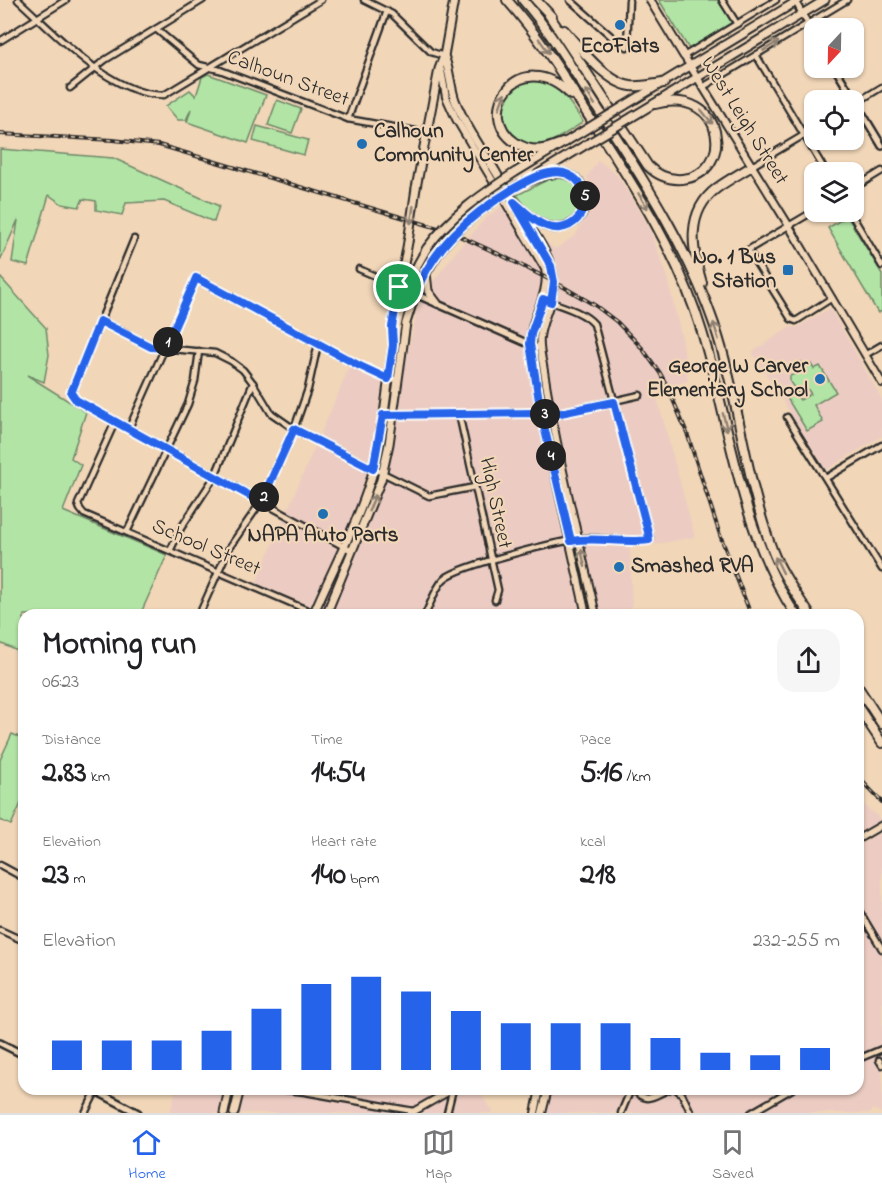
<!DOCTYPE html>
<meta charset="utf-8">
<style>
:root{--surface:#fff;--page:#f6f6f6;--text:#202124;--muted:#757577;--line:#e0e0e0;--accent:#2563eb}
body{margin:0;font-family:"Indie Flower",sans-serif;background:var(--page);color:var(--text);height:100vh;display:flex;flex-direction:column;font-size:22px;white-space:nowrap}
*{box-sizing:border-box;margin:0}
p{font-size:20px;color:var(--muted)}
.icon{flex:none;width:33px;height:33px;fill:none;stroke:currentColor;stroke-width:2;stroke-linecap:round;stroke-linejoin:round}
.map{position:relative;flex:1;overflow:hidden}
.drawer{position:absolute;left:18px;top:609px;width:846px;height:486px;display:flex;flex-direction:column;background:var(--surface);border-radius:18px;box-shadow:0 2px 4px #0004}
.drawer>*{flex:none}
.needle{width:39px;rotate:202deg}
.buttons{position:absolute;left:804px;top:18px;display:grid;gap:12px}
.buttons a{display:grid;place-items:center;width:60px;height:60px;border-radius:12px;background:var(--surface);box-shadow:0 2px 4px #0004;font-size:30px}
.pin{position:absolute;display:grid;place-items:center;width:51px;height:51px;color:#fff;margin:-26px;border:3px solid #fff;border-radius:50%;box-shadow:0 2px 6px #0007}
.km{position:absolute;width:30px;height:30px;margin:-15px;border-radius:50%;background:#222;color:#fff;font-size:16px;line-height:30px;text-align:center}
.round{display:grid;place-items:center;flex:none;width:63px;height:63px;border-radius:18px;background:var(--page)}
.summary{display:flex;align-items:center;justify-content:space-between;height:102px;padding:0 24px}
h1{font-size:33px;font-weight:700;line-height:45px}
.metrics{display:grid;grid-template-columns:repeat(3,1fr);gap:9px;height:102px;padding:6px 24px}
.metrics div{display:grid;align-content:center}
.metrics b{font-size:30px;font-weight:700}
.metrics small{font-size:16px;font-weight:400}
.metrics p{font-size:16px}
.chart{height:168px;padding:12px 24px}
.chart p{display:flex;justify-content:space-between}
.chart svg{width:100%;height:108px;margin-top:6px;stroke:var(--accent);stroke-width:6}
.dock{display:flex;justify-content:space-around;align-items:center;height:84px;border-top:2px solid var(--line);background:var(--surface);font-size:16px;color:var(--muted)}
.dock a{display:grid;justify-items:center;gap:3px}
.dock .selected{color:var(--accent)}
.map>svg:first-child{display:block}
.built{fill:#ecccc2}
.green{fill:#b2e4a5;stroke:#6e8868;stroke-width:1.5}
.lines{fill:none;stroke-linecap:round;stroke-linejoin:round}
.minor-casing{stroke:#2b2b2b;stroke-width:9}
.tertiary-casing{stroke:#2b2b2b;stroke-width:10}
.secondary-casing{stroke:#2b2b2b;stroke-width:10}
.primary-casing{stroke:#2b2b2b;stroke-width:11}
.motorway-casing{stroke:#2b2b2b;stroke-width:12}
.minor{stroke:#f1d6b8;stroke-width:4.5}
.tertiary{stroke:#f1d6b8;stroke-width:5}
.secondary{stroke:#f1d6b8;stroke-width:6}
.primary{stroke:#f1d6b8;stroke-width:7}
.motorway{stroke:#f1d6b8;stroke-width:8}
.rail-casing{stroke:#2b2b2b;stroke-width:4}
.rail{stroke:#f1d6b8;stroke-width:1.5;stroke-dasharray:4.5;stroke-linecap:butt}
.primary-bridge-casing{stroke:#2b2b2b;stroke-width:11;stroke-linecap:butt}
.primary-bridge{stroke:#f1d6b8;stroke-width:7}
.oneway{stroke:#8e8072}
.route-casing{stroke:#fff;stroke-width:12}
.route{stroke:#2563eb;stroke-width:8}
.poi-dot{fill:#1f6fb2;stroke:#f1d6b8;stroke-width:2}
.labels{text-anchor:middle;dominant-baseline:central;stroke-width:4.5;stroke-linejoin:round;paint-order:stroke}
.poi-label{font-size:21px;font-weight:bold;fill:#2b2b2b;stroke:#f1d6b8}
.street-label{font-size:21px;fill:#2b2b2b;stroke:#f1d6b8}
</style>
<div class="map">
<svg width="882" height="1113" viewBox="0 0 882 1113">
<rect width="100%" height="100%" fill="#f1d6b8"/>
<filter id="ink" filterUnits="userSpaceOnUse"><feTurbulence type="fractalNoise" baseFrequency=".0167" numOctaves="2"/><feDisplacementMap in="SourceGraphic" scale="12" xChannelSelector="R" yChannelSelector="G"/><feConvolveMatrix kernelMatrix="1 2 1 2 8 2 1 2 1" color-interpolation-filters="sRGB"/></filter>
<g filter="url(#ink)">
<g class="built">
<polygon points="598,160 617,175 646,221 666,272 683,343 688,381 655,390 695,537 646,546 630,545 632,615 332,615 256,583 353,359 402,377 420,299 459,248 486,218 501,207 555,249 576,235 595,197 587,177"/>
<polygon points="830,308 882,399 882,436 826,470 752,352 790,327 798,327"/>
<polygon points="858,799 881,820 858,833"/>
<polygon points="882,832 882,1113 873,1109 871,1113 543,1113 549,1089 858,1089 858,845"/>
<polygon points="176,1089 477,1089 493,1111 492,1113 170,1113"/>
</g>
<g class="green">
<polygon points="659,0 719,0 732,23 689,49"/>
<polygon points="208,74 266,95 248,143 187,122 191,109 186,120 178,120 166,106 190,90 196,96 202,77"/>
<path d="M535,80C560,85 570,102 583,122C568,132 548,147 530,146C528,146 523,143 521,142C499,130 496,100 517,85C522,81 529,81 535,80Z"/>
<polygon points="277,100 301,109 292,133 268,125"/>
<polygon points="257,126 308,140 304,155 253,141"/>
<polygon points="0,149 113,158 219,206 214,222 164,201 126,203 122,215 96,210 96,201 83,199 79,207 62,204 49,195 28,266 12,262 18,220 0,261"/>
<path d="M562,176C601,191 575,238 543,221C530,214 525,205 517,195L549,179L561,178Z"/>
<polygon points="847,216 882,274 882,311 878,313 828,228"/>
<polygon points="0,277 46,328 49,355 44,382 27,375 86,412 71,458 81,465 63,511 167,555 140,615 24,615 24,654 0,643"/>
<polygon points="800,362 805,363 806,366 811,364 814,369 820,366 836,392 814,405 823,422 807,431 787,398 795,393 800,400 811,394 806,387 802,394 797,392 790,382 790,376 795,374 796,366"/>
<polygon points="12,734 24,739 24,797 11,825 0,820 0,760"/>
</g>
<g class="lines">
<defs>
<g id="minor">
<path d="M18,0C55,33 111,96 164,95L321,0"/>
<polyline points="364,0 392,14 431,52 444,56"/>
<polyline points="570,0 620,44 627,47 629,0"/>
<polyline points="722,0 737,24"/>
<polyline points="156,29 199,65 220,70 348,119 427,133"/>
<polyline points="0,41 66,0"/>
<polyline points="756,55 826,172"/>
<polyline points="684,56 776,0"/>
<polyline points="703,87 847,0"/>
<polyline points="70,88 105,60 203,0"/>
<polyline points="854,104 882,87"/>
<polyline points="348,119 387,11"/>
<polyline points="752,166 814,129"/>
<polyline points="854,188 882,171"/>
<polyline points="814,211 748,250 791,319 796,321 832,298"/>
<polyline points="850,212 882,266"/>
<polyline points="134,239 71,393 76,400 352,551"/>
<polyline points="359,269 400,287"/>
<polyline points="101,321 151,347 215,353 231,361 243,370 253,383 271,413 294,429 429,496 475,487"/>
<polyline points="865,355 882,345"/>
<polyline points="459,414 498,590 495,600"/>
<polyline points="393,415 533,413 557,414 640,395"/>
<polyline points="787,417 882,569"/>
<polyline points="115,422 78,504 80,509 84,514 314,613"/>
<polyline points="129,428 196,278 358,365 383,377 398,380"/>
<polyline points="826,478 882,445"/>
<polyline points="127,532 188,404 195,381 199,351"/>
<polyline points="170,551 181,528 215,476 253,383"/>
<polyline points="199,615 229,548 261,502 294,429 308,389 318,344"/>
<path d="M425,615C431,603 435,588 444,579C458,566 568,538 589,538C609,538 629,543 649,540L650,538L594,324C583,311 558,305 543,299"/>
<polyline points="0,865 24,878"/>
<polyline points="858,909 882,949"/>
<polyline points="0,930 24,941"/>
<polyline points="858,1059 882,1049"/>
<polyline points="879,1060 882,1065"/>
<polyline points="280,1089 305,1092 413,1111"/>
<path d="M632,1089C649,1105 652,1096 670,1089"/>
<polyline points="676,1089 682,1094 691,1113"/>
<polyline points="85,1113 97,1089"/>
<polyline points="447,1113 453,1089"/>
<polyline points="621,1113 631,1089"/>
<polyline points="751,1113 792,1089"/>
</g>
<g id="tertiary">
<polyline points="795,1 814,34"/>
<polyline points="835,68 882,146"/>
<polyline points="406,290 540,349"/>
<polyline points="0,1043 24,1055"/>
<polyline points="92,1089 138,1113"/>
</g>
<g id="secondary">
<polyline points="684,56 789,226 882,383"/>
<path d="M441,70L446,97L456,119L545,269C550,296 529,318 530,344L541,413L586,615"/>
<path d="M517,207C531,229 555,257 554,285C553,303 542,319 540,337C539,346 541,356 543,365C556,449 577,532 596,615"/>
<polyline points="858,839 882,825"/>
<polyline points="411,1113 453,1089"/>
<polyline points="535,1113 540,1089"/>
<polyline points="542,1113 548,1089"/>
</g>
<g id="primary">
<polyline points="650,0 684,56"/>
<path d="M444,56C450,70 450,86 455,100C465,126 482,149 496,172C502,182 507,195 516,203C524,212 537,223 549,227C571,233 594,210 583,188C570,164 545,175 526,182"/>
<polyline points="624,106 799,0"/>
<polyline points="632,117 825,0"/>
<polyline points="514,173 580,133"/>
<polyline points="538,174 587,144"/>
<polyline points="416,188 439,69 444,56 454,0"/>
<polyline points="426,273 428,291 437,303"/>
<polyline points="394,319 408,242"/>
<path d="M313,615C333,567 361,518 374,468C393,394 385,314 427,248"/>
<polyline points="326,615 381,480 389,444 406,323 417,288 439,252"/>
<polyline points="224,1113 229,1089"/>
<polyline points="234,1113 240,1089"/>
</g>
<g id="motorway">
<path d="M507,0C539,36 563,75 588,115C633,184 678,252 702,332C731,427 739,530 796,615"/>
<path d="M523,0C551,32 572,69 595,104C640,174 687,245 714,324C739,398 745,479 773,552C782,575 797,595 810,615"/>
<polyline points="536,0 552,17"/>
<path d="M549,15L648,166C657,175 669,180 682,179C735,174 727,86 655,104"/>
<path d="M564,30C580,48 607,83 631,86C642,87 653,84 664,83"/>
<path d="M565,142C558,144 550,148 543,149C533,151 524,148 516,143C473,115 518,43 571,95"/>
<path d="M702,283C692,250 685,212 717,188C728,180 741,173 752,166"/>
<polyline points="858,687 882,724"/>
<polyline points="858,707 882,743"/>
</g>
</defs>
<use href="#minor" class="minor-casing"/>
<use href="#tertiary" class="tertiary-casing"/>
<use href="#secondary" class="secondary-casing"/>
<use href="#primary" class="primary-casing"/>
<use href="#motorway" class="motorway-casing"/>
<use href="#minor" class="minor"/>
<use href="#tertiary" class="tertiary"/>
<use href="#secondary" class="secondary"/>
<use href="#primary" class="primary"/>
<use href="#motorway" class="motorway"/>
<defs>
<g id="rail">
<polyline points="0,134 113,140 159,145 448,231 501,255 562,286 596,306 617,322 642,348 660,373 668,388 687,433 720,535 751,615"/>
<polyline points="858,777 882,802"/>
</g>
</defs>
<use href="#rail" class="rail-casing"/>
<use href="#rail" class="rail"/>
<defs>
<g id="primary-bridge">
<polyline points="580,133 624,106"/>
<polyline points="587,144 632,117"/>
<polyline points="408,242 416,188"/>
<path d="M427,248C451,215 481,195 514,173"/>
<path d="M439,252C462,222 489,203 521,184"/>
</g>
</defs>
<use href="#primary-bridge" class="primary-bridge-casing"/>
<use href="#primary-bridge" class="primary-bridge"/>
</g>
<defs><path id="oneway-shaft" d="M-6 0H5M1.5-3L5.5 0L1.5 3" fill="none" stroke-width="1.6" stroke-linecap="round" stroke-linejoin="round" transform="scale(1.5)"/></defs>
<g class="oneway">
<use href="#oneway-shaft" transform="translate(544 46) rotate(55)"/>
<use href="#oneway-shaft" transform="translate(771 46) rotate(-31)"/>
<use href="#oneway-shaft" transform="translate(590 97) rotate(-123)"/>
<use href="#oneway-shaft" transform="translate(502 101) rotate(-70)"/>
<use href="#oneway-shaft" transform="translate(707 117) rotate(51)"/>
<use href="#oneway-shaft" transform="translate(643 201) rotate(59)"/>
<use href="#oneway-shaft" transform="translate(412 215) rotate(99)"/>
<use href="#oneway-shaft" transform="translate(716 331) rotate(-107)"/>
<use href="#oneway-shaft" transform="translate(725 422) rotate(76)"/>
<use href="#oneway-shaft" transform="translate(372 503) rotate(-68)"/>
<use href="#oneway-shaft" transform="translate(583 558) rotate(-103)"/>
<use href="#oneway-shaft" transform="translate(779 565) rotate(-116)"/>
</g>
</g>
<g class="lines" filter="url(#ink)">
<defs>
<path id="route" d="M399,287L392,327L393,345L388,379L358,365L196,278L165,348L151,347L100,321L71,393L76,400L261,502L294,429L373,469L383,415L533,413L551,415L614,402L648,532L649,540C623,544 597,536 571,541L541,413L530,344L531,334L543,299L551,302L554,282L551,266L514,202C527,213 542,230 560,228C590,224 594,181 564,173C547,169 527,181 513,189C470,215 434,246 415,294L399,287"/>
</defs>
<use href="#route" class="route-casing"/>
<use href="#route" class="route"/>
</g>
<g class="poi-dot">
<circle cx="620" cy="25" r="6"/>
<circle cx="362" cy="144" r="6"/>
<rect x="782" y="264" width="12" height="12" rx="3"/>
<circle cx="820" cy="379" r="6"/>
<circle cx="323" cy="514" r="6"/>
<circle cx="619" cy="567" r="6"/>
</g>
<g class="labels">
<g class="poi-label">
<text x="620" y="47">EcoFlats</text>
<text x="374" y="132" text-anchor="start">Calhoun<tspan x="374" dy="24">Community Center</tspan></text>
<text x="776" y="258" text-anchor="end">No. 1 Bus<tspan x="776" dy="24">Station</tspan></text>
<text x="808" y="367" text-anchor="end">George W Carver<tspan x="808" dy="24">Elementary School</tspan></text>
<text x="323" y="536">NAPA Auto Parts</text>
<text x="631" y="567" text-anchor="start">Smashed RVA</text>
</g>
<g class="street-label">
<text transform="translate(288 79) rotate(20)">Calhoun Street</text>
<text transform="translate(744 121) rotate(58)">West Leigh Street</text>
<text transform="translate(495 503) rotate(78)">High Street</text>
<text transform="translate(206 548) rotate(23)">School Street</text>
</g>
</g>
</svg>
<div class="buttons">
<a><svg class="needle" viewBox="-14 -14 28 28"><path d="M0-13l5 13h-10z" fill="#e53935"/><path d="M0 13l5-13h-10z" fill="#757577"/></svg></a>
<a><svg class="icon" aria-label="locate" viewBox="0 0 24 24"><circle cx="12" cy="12" r="6"/><path d="M12 2v4M12 18v4M2 12h4M18 12h4"/></svg></a>
<a><svg class="icon" aria-label="layers" viewBox="0 0 24 24"><path d="M12 4l9 5-9 5-9-5zM3 14l9 5 9-5"/></svg></a>
</div>
<div class="pin" style="left:399px;top:287px;background:#1e9e55"><svg class="icon" aria-label="arrive" viewBox="0 0 24 24"><path d="M6 21V4h12l-3 4 3 4H6"/></svg></div>
<b class="km" style="left:168px;top:342px">1</b>
<b class="km" style="left:264px;top:497px">2</b>
<b class="km" style="left:545px;top:414px">3</b>
<b class="km" style="left:551px;top:456px">4</b>
<b class="km" style="left:585px;top:196px">5</b>
<section class="drawer">
<div class="summary"><div><h1>Morning run</h1><p>06:23</p></div><a class="round"><svg class="icon" aria-label="share" viewBox="0 0 24 24"><path d="M12 15V3M7 8l5-5 5 5M5 13v7h14v-7"/></svg></a></div>
<div class="metrics">
<div><p>Distance</p><b>2.83<small> km</small></b></div>
<div><p>Time</p><b>14:54</b></div>
<div><p>Pace</p><b>5:16<small> /km</small></b></div>
</div>
<div class="metrics">
<div><p>Elevation</p><b>23<small> m</small></b></div>
<div><p>Heart rate</p><b>140<small> bpm</small></b></div>
<div><p>kcal</p><b>218</b></div>
</div>
<div class="chart"><p><span>Elevation</span>232–255 m</p>
<svg viewBox="0 0 160 44" preserveAspectRatio="none"><path d="M5 44V32M15 44V32M25 44V32M35 44V28M45 44V19M55 44V9M65 44V6M75 44V12M85 44V20M95 44V25M105 44V25M115 44V25M125 44V31M135 44V37M145 44V38M155 44V35"/></svg>
</div>
</section>
</div>
<nav class="dock">
<a class="selected"><svg class="icon" aria-label="home" viewBox="0 0 24 24"><path d="M3 11l9-7 9 7M6 9v11h12V9"/></svg>Home</a>
<a><svg class="icon" aria-label="map" viewBox="0 0 24 24"><path d="M3 6l6-2 6 2 6-2v14l-6 2-6-2-6 2zM9 4v14M15 6v14"/></svg>Map</a>
<a><svg class="icon" aria-label="saved" viewBox="0 0 24 24"><path d="M7 4h10v16l-5-4-5 4z"/></svg>Saved</a>
</nav>
